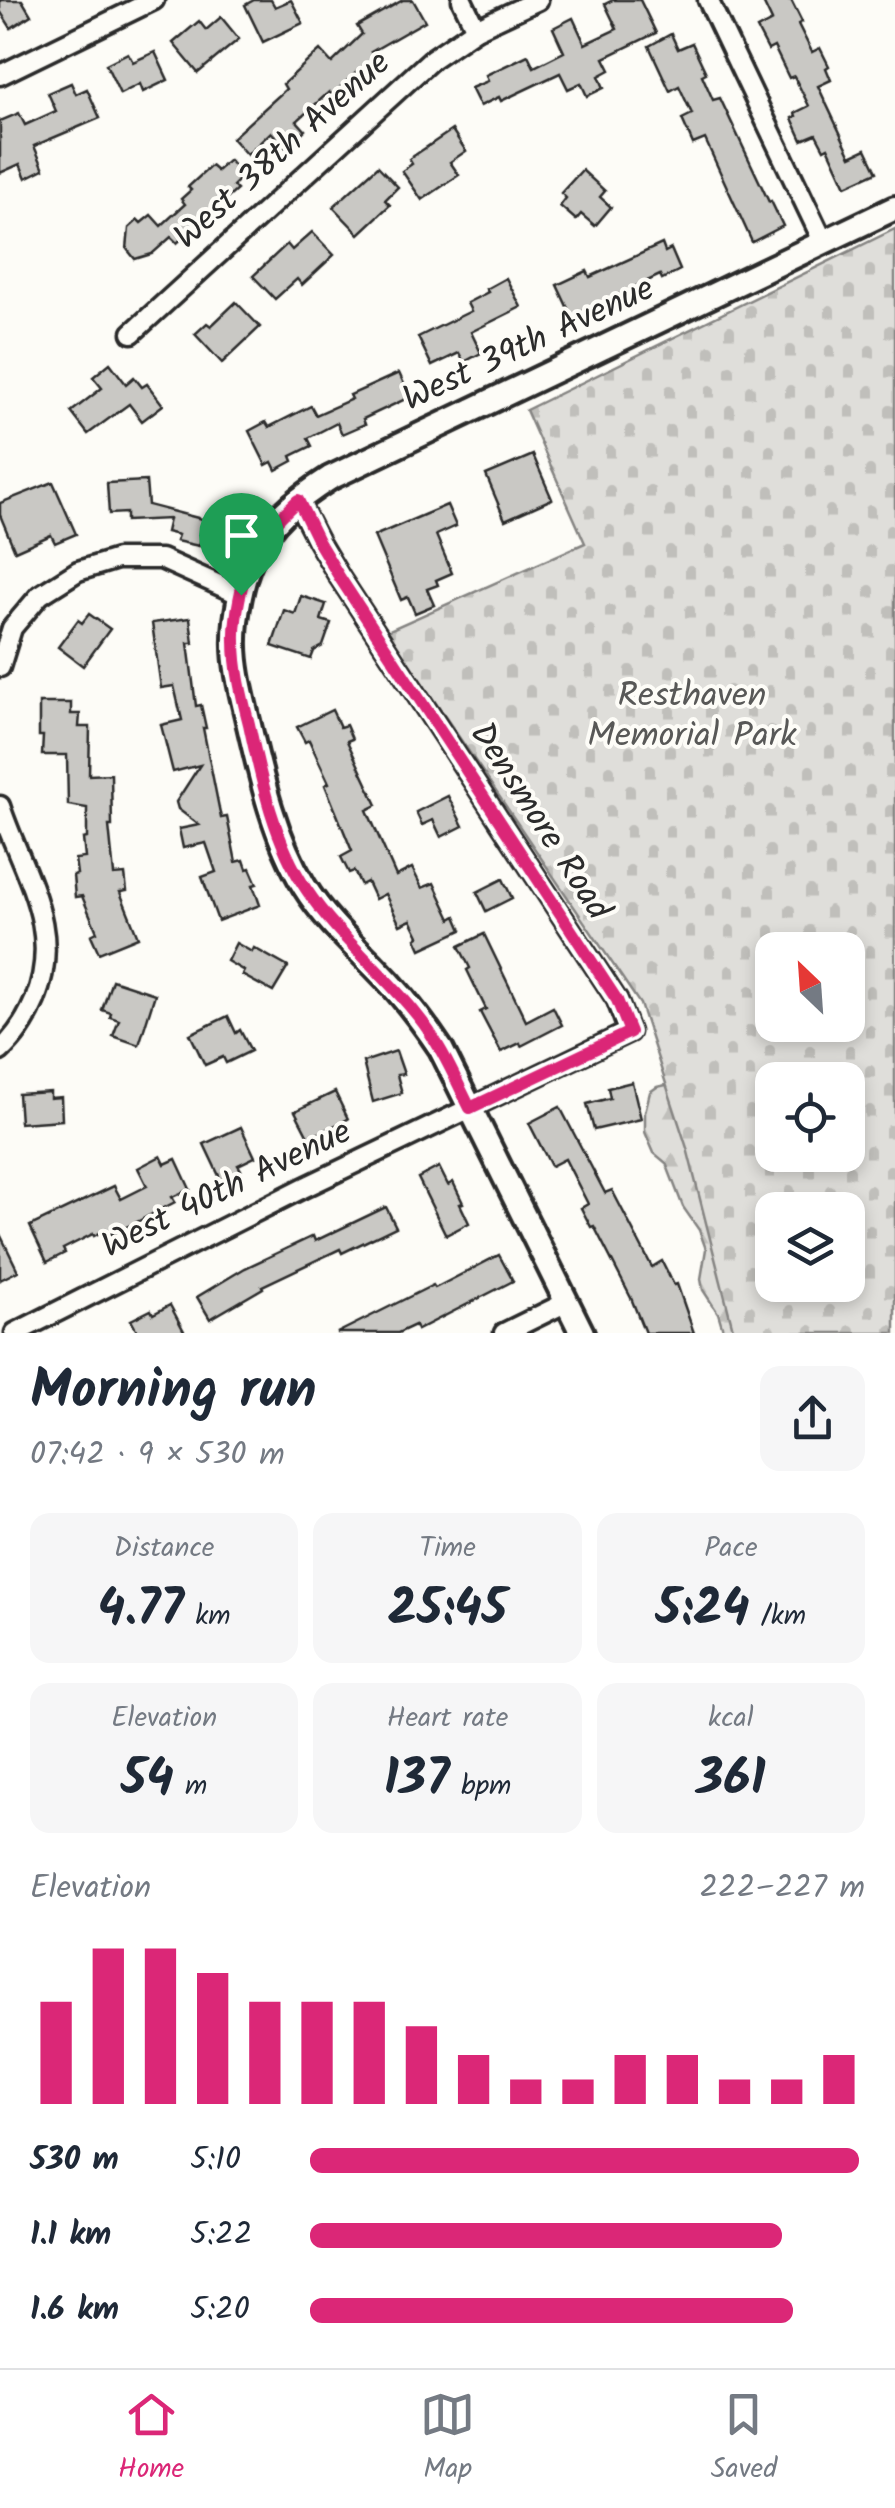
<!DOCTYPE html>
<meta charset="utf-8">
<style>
:root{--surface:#fff;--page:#f6f6f7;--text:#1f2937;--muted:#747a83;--line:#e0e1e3;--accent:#db2777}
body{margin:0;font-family:Kalam,sans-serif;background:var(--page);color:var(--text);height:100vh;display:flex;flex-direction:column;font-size:38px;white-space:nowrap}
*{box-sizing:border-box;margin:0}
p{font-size:32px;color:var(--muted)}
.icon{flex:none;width:55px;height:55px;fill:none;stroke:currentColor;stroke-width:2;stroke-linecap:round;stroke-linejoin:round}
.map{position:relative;height:1333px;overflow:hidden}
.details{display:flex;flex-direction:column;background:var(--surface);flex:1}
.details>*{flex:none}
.needle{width:65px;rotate:335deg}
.tools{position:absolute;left:755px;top:932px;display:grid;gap:20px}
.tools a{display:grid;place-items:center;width:110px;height:110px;border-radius:20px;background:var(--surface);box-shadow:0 5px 15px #0003;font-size:50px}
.pin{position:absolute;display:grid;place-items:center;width:85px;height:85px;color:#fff;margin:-102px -42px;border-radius:50% 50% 50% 0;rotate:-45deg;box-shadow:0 0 10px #0007}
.pin .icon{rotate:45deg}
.round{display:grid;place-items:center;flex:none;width:105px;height:105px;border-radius:20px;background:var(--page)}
.head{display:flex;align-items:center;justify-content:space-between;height:170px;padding:0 30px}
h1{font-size:55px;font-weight:600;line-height:75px}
.metrics{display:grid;grid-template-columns:repeat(3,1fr);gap:15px;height:170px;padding:10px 30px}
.metrics div{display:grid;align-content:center;border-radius:20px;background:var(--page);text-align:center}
.metrics b{font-size:50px;font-weight:600}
.metrics small{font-size:28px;font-weight:400}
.metrics p{font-size:28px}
.chart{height:280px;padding:20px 30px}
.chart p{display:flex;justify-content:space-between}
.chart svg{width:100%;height:180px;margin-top:10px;stroke:var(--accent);stroke-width:6}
ul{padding:0 30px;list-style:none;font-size:32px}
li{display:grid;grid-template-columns:160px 120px 1fr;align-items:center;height:75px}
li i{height:25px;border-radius:12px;background:var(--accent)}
.dock{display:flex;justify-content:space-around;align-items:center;height:140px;border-top:2px solid var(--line);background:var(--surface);font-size:28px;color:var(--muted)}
.dock a{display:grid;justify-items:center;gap:5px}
.dock .on{color:var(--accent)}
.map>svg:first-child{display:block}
.forest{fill:url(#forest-firs);stroke:#858482;stroke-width:2.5}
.cemetery{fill:url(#cemetery-stones);stroke:#858482;stroke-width:2.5;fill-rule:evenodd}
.building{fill:#c9c8c4;stroke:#2b2b2b;stroke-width:2.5}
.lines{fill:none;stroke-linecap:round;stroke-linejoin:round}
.street-casing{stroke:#2b2b2b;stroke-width:25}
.secondary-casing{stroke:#2b2b2b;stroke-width:30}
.street{stroke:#fdfcf7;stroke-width:18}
.secondary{stroke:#fdfcf7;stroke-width:22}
.route-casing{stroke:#fff;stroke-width:20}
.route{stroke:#db2777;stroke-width:12}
.labels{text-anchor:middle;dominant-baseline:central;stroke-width:8;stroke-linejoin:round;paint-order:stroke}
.street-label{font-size:35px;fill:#2b2b2b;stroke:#fdfcf7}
.park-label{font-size:35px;fill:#585857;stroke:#fdfcf7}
</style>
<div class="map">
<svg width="895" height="1333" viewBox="0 0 895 1333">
<defs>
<pattern id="forest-firs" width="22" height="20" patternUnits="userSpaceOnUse" patternTransform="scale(2.5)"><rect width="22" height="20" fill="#dfdeda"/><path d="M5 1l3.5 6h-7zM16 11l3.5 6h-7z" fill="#c0bfbb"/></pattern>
<pattern id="cemetery-stones" width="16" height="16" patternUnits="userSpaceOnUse" patternTransform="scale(2.5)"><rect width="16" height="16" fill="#dfdeda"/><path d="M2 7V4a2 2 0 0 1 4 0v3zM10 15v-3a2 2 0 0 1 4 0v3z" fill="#c0bfbb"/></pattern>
</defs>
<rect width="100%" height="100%" fill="#fdfcf7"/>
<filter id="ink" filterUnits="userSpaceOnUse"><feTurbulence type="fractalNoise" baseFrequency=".01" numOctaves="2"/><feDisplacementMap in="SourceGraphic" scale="20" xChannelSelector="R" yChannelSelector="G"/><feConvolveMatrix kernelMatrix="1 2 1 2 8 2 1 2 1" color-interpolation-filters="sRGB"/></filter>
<g filter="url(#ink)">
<polygon class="forest" points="680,1082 781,1333 724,1333 718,1313 703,1290 701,1279 706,1249 699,1230 683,1207 666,1163 654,1153 645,1132 645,1112 650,1092 657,1087"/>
<path class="cemetery" d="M895,229V1333H734L687,1148L640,1004L387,631L585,543L526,410ZM772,950H848V1025H772ZM772,1080H848V1155H772ZM772,1210H848V1285H772Z"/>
<g class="building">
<polygon points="0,0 22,0 31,15 11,28 0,11"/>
<polygon points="254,0 271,0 275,7 291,0 303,23 263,42 245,5"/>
<polygon points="403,0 413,0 425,21 371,52 380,61 365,75 360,69 332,95 329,92 297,121 305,130 286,148 271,132 247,155 232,138 286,89 283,84 320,50 332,63 362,34 357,26"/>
<polygon points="613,0 640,0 656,33 604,58 610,70 599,76 604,88 587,96 581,83 568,89 560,73 501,101 499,97 480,106 471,88 488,81 486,75 528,55 534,67 564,52 553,28 573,18 585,44 617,29 605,4"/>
<polygon points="762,0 791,0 802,22 798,24 812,52 820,48 829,66 826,68 831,80 818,86 851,156 866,149 877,172 846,186 828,147 824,149 816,134 802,140 792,118 796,116 795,113 809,106 794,76 789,78 774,47 768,50 757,29 772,21"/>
<polygon points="221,17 239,39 198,73 173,43 199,21 206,30"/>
<polygon points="671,34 678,49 692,43 706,73 702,75 713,100 720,98 769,202 771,201 783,226 752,242 705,139 693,144 682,119 692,114 679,86 670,91 649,46"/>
<polygon points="155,52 168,80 143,92 140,84 120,94 106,64 128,53 133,62"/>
<polygon points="71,83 76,94 87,89 100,118 34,146 44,169 26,178 20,164 0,173 0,121 19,113 25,125 56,111 48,93"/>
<polygon points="452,130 466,151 450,162 459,175 422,200 402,171 412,164 409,159"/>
<polygon points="229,160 243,176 233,186 237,190 177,243 171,237 152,254 135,259 127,249 129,228 138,220 141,223 151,215 161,226 185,204 181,199 191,190 188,187 211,166 217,171"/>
<polygon points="378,166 398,187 385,200 390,205 359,234 333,207"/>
<polygon points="582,170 605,191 600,197 611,207 595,226 581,214 576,220 560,206 566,198 561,193"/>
<polygon points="312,232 334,255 302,285 297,279 275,299 253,276 287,244 292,250"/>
<polygon points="662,244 665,252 671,249 680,270 662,279 660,275 572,317 557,285 587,271 590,277"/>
<polygon points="506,278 521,307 471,332 481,353 464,362 459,353 432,366 418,337 471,311 467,303 488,292 486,289"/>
<polygon points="236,302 260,327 222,363 195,334 207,323 211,326"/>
<polygon points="110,363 126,384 134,377 142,387 147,384 163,405 142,421 129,404 88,434 71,412 102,388 93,377"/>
<polygon points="399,373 410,397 363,419 365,424 342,434 337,423 308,438 312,446 291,456 293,461 276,470 272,462 266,465 249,431 266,422 269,427 311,406 316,415 352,399 350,395"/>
<polygon points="533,455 552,499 505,520 486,475"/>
<polygon points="146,481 148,505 221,524 217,542 201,538 199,546 176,541 178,535 166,532 169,519 126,521 126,513 109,514 107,483"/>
<polygon points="53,482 76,534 55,543 51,535 15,551 0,515 0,503"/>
<polygon points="447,505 456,526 436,535 452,573 436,580 438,585 427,589 434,605 415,613 408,597 401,600 374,536"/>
<polygon points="301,596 326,604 321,620 331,623 323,646 314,651 311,659 272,646 284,610 295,614"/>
<polygon points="89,614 110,629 83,666 58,647 78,620 82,623"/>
<polygon points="190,618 193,643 188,643 196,706 201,705 206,728 203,728 221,818 227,817 236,862 244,860 247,869 250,868 257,884 253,885 260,905 218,921 202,877 216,872 206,843 183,848 179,829 199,825 178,809 176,802 200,765 173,772 161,725 182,720 174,686 161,688 152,623"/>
<polygon points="39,703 71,703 71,714 80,714 79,727 90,727 89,775 111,774 112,826 109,826 114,875 125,874 127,891 120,892 138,937 99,953 91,935 97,932 82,896 75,897 73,875 77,874 75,859 85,858 83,839 87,838 87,808 68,805 67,755 42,755 43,736 39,736"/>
<polygon points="332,710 340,727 346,725 352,739 347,741 377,805 367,810 396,876 412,868 422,888 434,883 451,919 456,916 462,930 421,949 416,938 419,936 411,920 400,925 385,894 375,899 367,882 361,885 354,871 349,873 341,857 352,851 325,785 329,783 309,740 305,742 297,727"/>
<polygon points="448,796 463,826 441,837 433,820 422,825 416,812"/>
<polygon points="503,879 512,898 486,911 477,892"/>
<polygon points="484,934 526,1021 553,1007 562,1025 521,1046 520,1043 501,1052 480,1012 486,1009 467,970 470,968 459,946"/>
<polygon points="236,943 252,952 254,948 288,967 273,992 242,975 244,971 227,961"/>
<polygon points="112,980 155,994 139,1045 113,1036 119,1020 110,1017 111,1013 102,1010"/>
<polygon points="228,1016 236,1033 240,1030 251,1051 226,1063 223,1057 205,1065 190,1034"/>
<polygon points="396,1051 404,1074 397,1075 402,1093 373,1102 363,1062"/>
<polygon points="632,1082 641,1119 594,1130 587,1104 610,1098 608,1088"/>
<polygon points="50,1092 50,1098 61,1097 62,1120 20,1123 18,1094"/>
<polygon points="335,1092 348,1119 309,1138 295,1111"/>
<polygon points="560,1107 605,1193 612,1190 652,1267 662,1261 674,1285 677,1284 694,1333 645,1333 631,1298 594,1226 591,1227 581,1208 588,1204 565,1159 551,1166 529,1123"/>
<polygon points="241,1127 255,1157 238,1165 241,1170 221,1180 204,1144"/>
<polygon points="161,1156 165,1164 176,1159 190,1189 172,1197 175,1202 133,1224 107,1236 105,1230 94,1236 93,1234 63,1249 65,1253 47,1262 30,1226 114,1186 121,1199 147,1186 138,1168"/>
<polygon points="439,1167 448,1185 453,1182 463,1203 460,1204 469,1223 446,1235 418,1178"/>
<polygon points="386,1207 396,1227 342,1253 340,1249 262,1286 263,1288 210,1319 197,1297 245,1268 313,1236 315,1241"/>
<polygon points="0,1234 18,1271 0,1280"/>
<polygon points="499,1255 513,1281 417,1330 415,1325 398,1333 337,1333 433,1285 435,1288"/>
<polygon points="170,1305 185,1333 138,1333 131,1320 151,1310 153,1314"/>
</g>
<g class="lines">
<defs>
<g id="street">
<polyline points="462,0 476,29"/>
<polyline points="708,0 824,243"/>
<polyline points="0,75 154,0"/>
<polyline points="132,333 432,59 476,29 538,0"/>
<polyline points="0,667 12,628 40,595 78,571 117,559 161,559 241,595"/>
<path d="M0,806C22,873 64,927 35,1000C27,1019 16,1037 0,1051"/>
<polyline points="15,1333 303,1188 629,1032 617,1000 340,578 318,541 297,500"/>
<polyline points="504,1333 567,1302"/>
</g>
<path id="secondary" d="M582,1333L441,1049C421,1019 399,991 374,966C349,941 323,917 304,886C274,836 261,777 248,721C242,695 234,666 235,639C235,616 242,578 252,558C269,521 297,499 330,478L895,208"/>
</defs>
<use href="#street" class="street-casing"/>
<use href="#secondary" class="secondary-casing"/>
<use href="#street" class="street"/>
<use href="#secondary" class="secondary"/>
</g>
</g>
<g class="lines" filter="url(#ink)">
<defs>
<path id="route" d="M298,500L318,541L340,578L617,1000L630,1032L470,1108C454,1076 440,1043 417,1015C382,971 337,936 306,889C274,841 261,779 249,724C242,697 235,669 235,641C234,619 242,579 251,559C262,534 279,518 298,500Z"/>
</defs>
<use href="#route" class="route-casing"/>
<use href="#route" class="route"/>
</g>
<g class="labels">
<g class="street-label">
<text transform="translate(283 151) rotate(-42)">West 38th Avenue</text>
<text transform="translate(529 345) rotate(-25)">West 39th Avenue</text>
<text transform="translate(539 822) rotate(57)">Densmore Road</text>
<text transform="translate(227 1190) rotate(-26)">West 40th Avenue</text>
</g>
<g class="park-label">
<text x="692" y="697">Resthaven<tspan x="692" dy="40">Memorial Park</tspan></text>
</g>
</g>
</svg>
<div class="tools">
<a><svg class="needle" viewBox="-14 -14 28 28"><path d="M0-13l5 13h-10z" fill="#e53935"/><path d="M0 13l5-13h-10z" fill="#747a83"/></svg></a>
<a><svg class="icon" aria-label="locate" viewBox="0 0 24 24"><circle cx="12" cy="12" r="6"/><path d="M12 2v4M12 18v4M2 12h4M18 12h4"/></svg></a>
<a><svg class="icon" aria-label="layers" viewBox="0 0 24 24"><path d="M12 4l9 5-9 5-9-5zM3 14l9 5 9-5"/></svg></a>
</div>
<div class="pin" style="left:241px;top:595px;background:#1e9e55"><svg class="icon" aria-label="arrive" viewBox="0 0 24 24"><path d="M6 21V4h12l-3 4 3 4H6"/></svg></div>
</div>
<section class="details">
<div class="head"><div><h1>Morning run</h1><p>07:42 · 9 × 530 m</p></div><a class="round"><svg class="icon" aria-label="share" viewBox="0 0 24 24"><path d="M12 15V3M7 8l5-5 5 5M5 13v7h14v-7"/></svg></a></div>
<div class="metrics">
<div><p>Distance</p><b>4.77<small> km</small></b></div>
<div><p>Time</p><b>25:45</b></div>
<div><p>Pace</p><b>5:24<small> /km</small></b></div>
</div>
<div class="metrics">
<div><p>Elevation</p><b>54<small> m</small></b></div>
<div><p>Heart rate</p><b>137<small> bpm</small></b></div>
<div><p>kcal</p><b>361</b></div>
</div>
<div class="chart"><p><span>Elevation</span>222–227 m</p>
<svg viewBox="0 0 160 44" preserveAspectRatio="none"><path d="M5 44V19M15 44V6M25 44V6M35 44V12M45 44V19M55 44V19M65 44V19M75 44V25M85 44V32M95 44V38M105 44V38M115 44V32M125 44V32M135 44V38M145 44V38M155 44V32"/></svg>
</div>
<ul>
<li><b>530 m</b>5:10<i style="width:99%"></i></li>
<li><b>1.1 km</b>5:22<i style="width:85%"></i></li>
<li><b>1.6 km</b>5:20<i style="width:87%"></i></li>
</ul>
</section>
<nav class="dock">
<a class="on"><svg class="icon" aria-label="home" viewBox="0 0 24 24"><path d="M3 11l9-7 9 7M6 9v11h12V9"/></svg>Home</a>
<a><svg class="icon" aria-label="map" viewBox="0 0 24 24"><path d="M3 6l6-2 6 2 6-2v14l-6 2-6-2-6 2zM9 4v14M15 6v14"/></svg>Map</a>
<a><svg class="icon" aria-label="saved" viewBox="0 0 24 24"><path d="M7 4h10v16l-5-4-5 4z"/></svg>Saved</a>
</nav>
